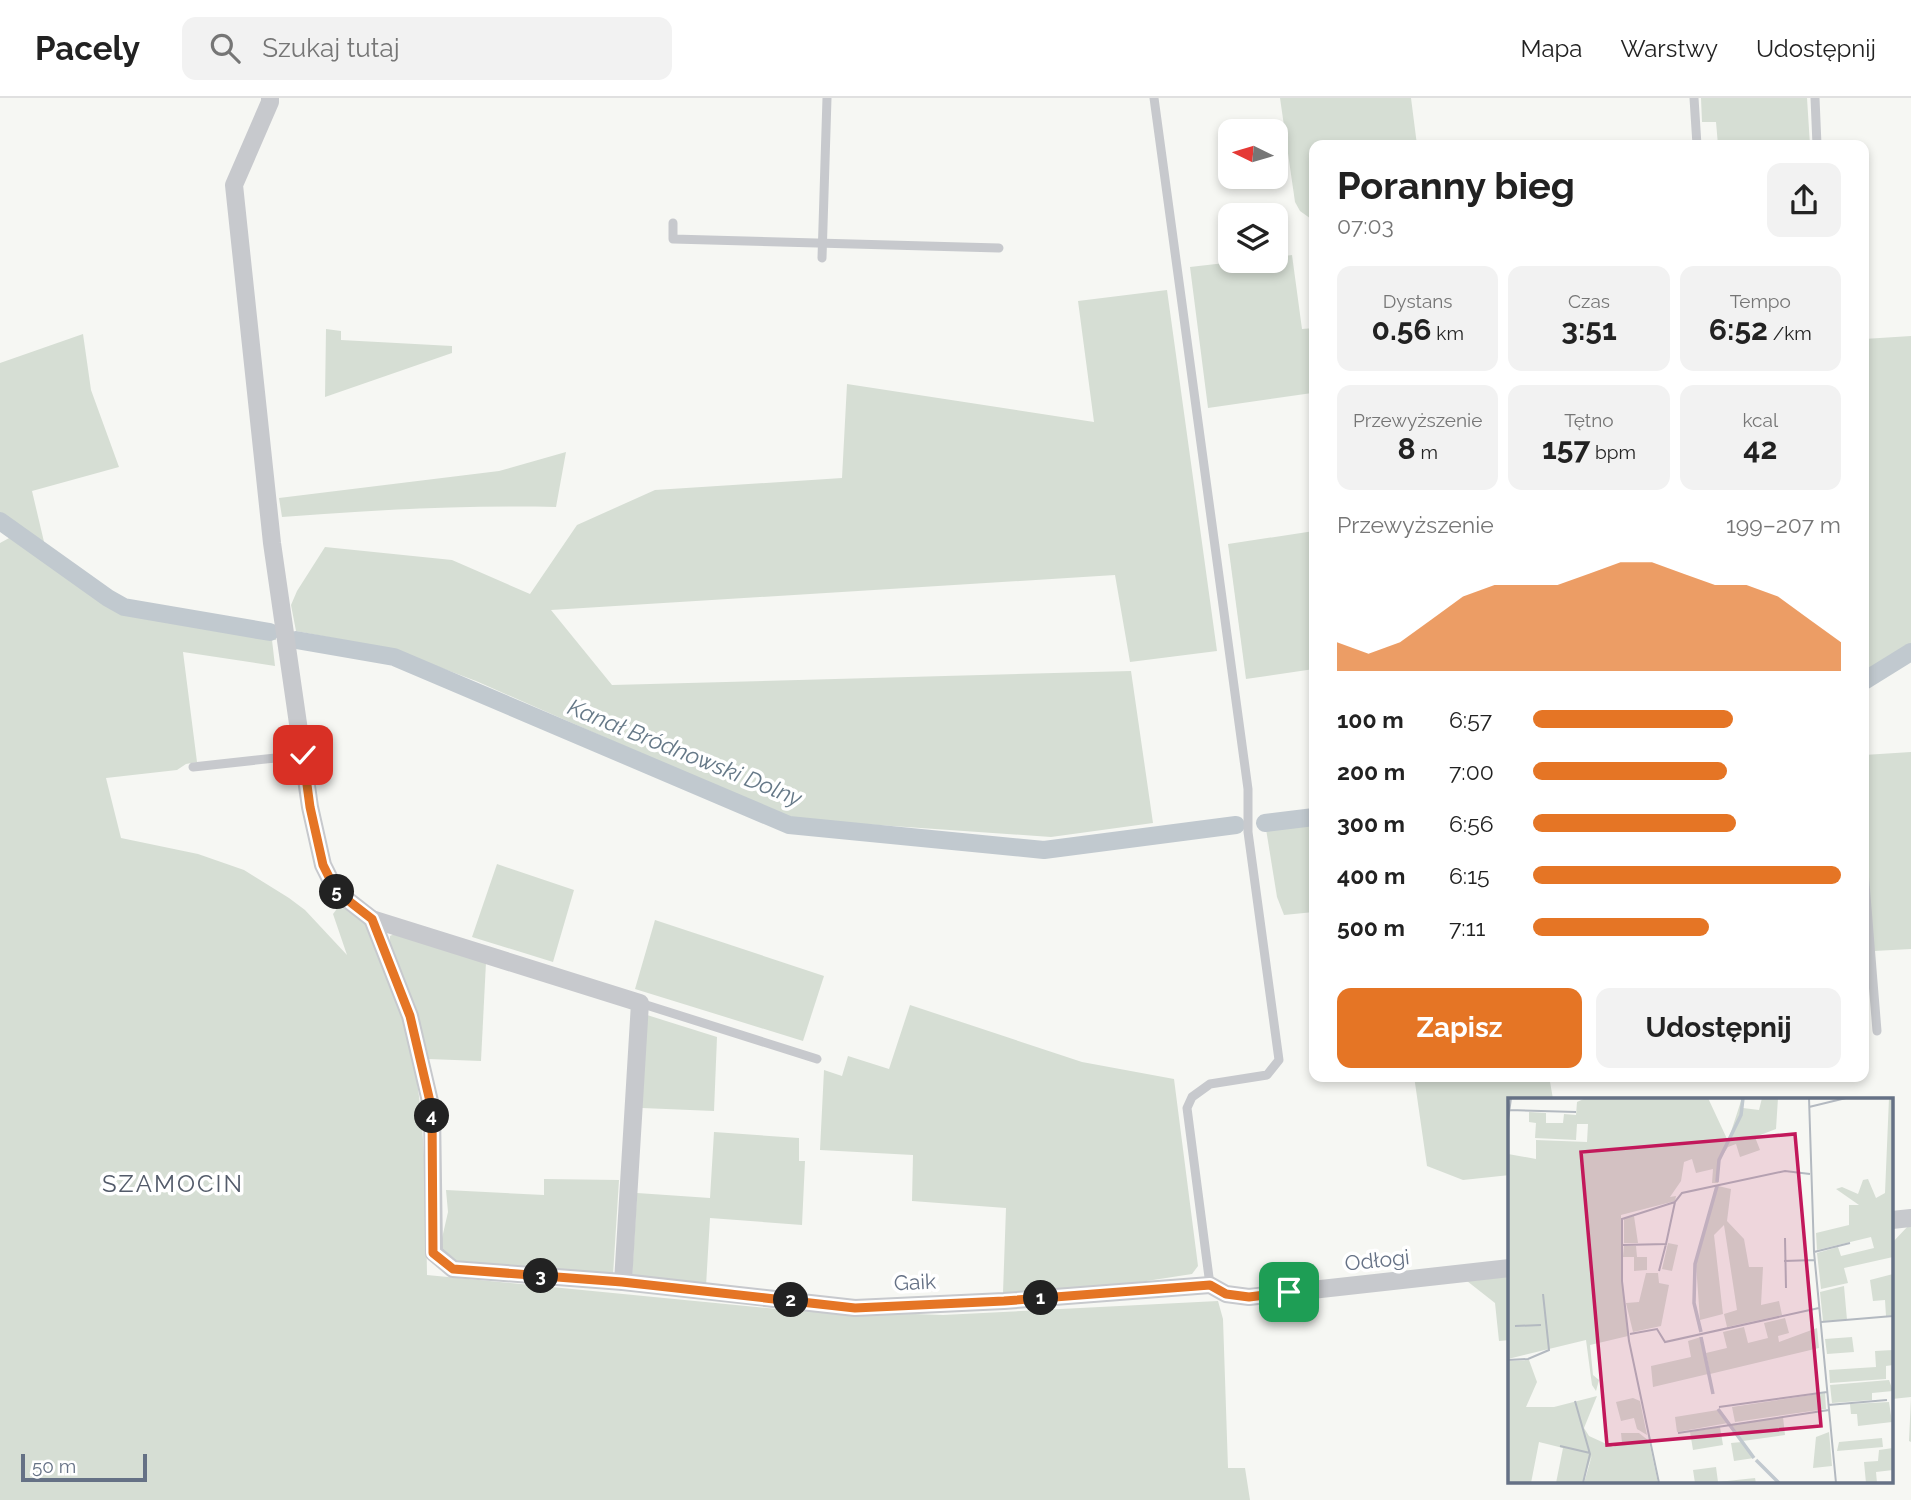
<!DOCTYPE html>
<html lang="pl">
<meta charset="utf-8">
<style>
:root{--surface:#fff;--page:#f2f2f2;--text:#222;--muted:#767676;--line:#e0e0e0;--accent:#e57525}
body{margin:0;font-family:Raleway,sans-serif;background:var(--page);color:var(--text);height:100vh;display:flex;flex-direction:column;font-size:26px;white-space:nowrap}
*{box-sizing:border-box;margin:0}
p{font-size:23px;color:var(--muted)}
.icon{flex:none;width:38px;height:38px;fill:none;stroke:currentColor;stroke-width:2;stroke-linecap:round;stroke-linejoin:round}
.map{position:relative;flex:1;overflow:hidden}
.panel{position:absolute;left:1309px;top:42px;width:560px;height:942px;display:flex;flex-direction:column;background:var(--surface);border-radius:14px;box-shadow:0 4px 10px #0003}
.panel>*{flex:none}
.needle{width:46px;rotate:275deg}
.buttons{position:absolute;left:1218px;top:21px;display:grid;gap:14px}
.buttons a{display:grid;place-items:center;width:70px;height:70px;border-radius:14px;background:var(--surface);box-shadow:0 4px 10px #0003;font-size:35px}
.scale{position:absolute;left:21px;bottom:18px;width:126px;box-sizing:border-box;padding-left:7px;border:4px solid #657185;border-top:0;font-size:19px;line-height:24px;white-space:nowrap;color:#657185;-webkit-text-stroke:5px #fff;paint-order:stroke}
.pin{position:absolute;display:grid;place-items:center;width:60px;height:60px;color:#fff;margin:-30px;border-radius:14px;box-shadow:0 4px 10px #0006}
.km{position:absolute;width:35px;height:35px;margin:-18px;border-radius:50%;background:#222;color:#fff;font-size:19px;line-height:35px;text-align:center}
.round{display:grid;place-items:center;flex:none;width:74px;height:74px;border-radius:14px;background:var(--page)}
.overview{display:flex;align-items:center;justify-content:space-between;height:119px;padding:0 28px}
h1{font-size:38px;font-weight:700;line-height:52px}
.figures{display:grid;grid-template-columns:repeat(3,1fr);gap:10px;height:119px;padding:7px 28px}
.figures div{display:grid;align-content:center;border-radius:14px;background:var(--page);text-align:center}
.figures b{font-size:30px;font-weight:700}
.figures small{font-size:19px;font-weight:400}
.figures p{font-size:19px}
.chart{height:196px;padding:14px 28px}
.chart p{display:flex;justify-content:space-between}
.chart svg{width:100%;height:126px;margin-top:7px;fill:var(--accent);opacity:.7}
.action{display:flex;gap:14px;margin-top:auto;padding:14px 28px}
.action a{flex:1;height:80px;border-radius:14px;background:var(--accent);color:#fff;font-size:28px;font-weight:700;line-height:80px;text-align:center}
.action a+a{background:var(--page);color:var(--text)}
ul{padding:0 28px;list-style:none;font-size:23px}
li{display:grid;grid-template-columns:112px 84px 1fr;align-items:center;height:52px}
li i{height:18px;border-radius:9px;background:var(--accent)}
header{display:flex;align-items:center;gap:42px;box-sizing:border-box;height:98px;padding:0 35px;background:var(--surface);border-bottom:2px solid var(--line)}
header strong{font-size:33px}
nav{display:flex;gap:38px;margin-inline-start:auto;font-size:24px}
.search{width:490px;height:63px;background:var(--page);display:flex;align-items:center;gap:18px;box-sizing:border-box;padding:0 24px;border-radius:14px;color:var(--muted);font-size:26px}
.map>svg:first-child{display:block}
.green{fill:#d6ded4}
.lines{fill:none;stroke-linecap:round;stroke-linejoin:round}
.canal{stroke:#c1c9cf;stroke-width:18}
.service{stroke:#c7c9cd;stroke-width:9}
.minor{stroke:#c7c9cd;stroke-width:18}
.route-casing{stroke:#fff;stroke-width:14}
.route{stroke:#e57525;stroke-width:9}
.labels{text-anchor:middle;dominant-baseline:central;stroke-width:7;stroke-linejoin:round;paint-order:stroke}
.street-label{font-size:21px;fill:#657185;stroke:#fff}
.water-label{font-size:23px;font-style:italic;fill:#667988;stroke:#fff}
.quarter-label{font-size:24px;letter-spacing:2px;fill:#535b6a;stroke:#fff}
.inset-river{fill:none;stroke:#c1c9cf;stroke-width:3.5}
.inset-road{fill:none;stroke:#b3b9c0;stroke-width:2}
.view{fill:#c2185b;fill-opacity:0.15;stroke:#c2185b;stroke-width:3.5}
.inset-edge{fill:none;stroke:#657185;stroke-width:3.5}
</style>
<header>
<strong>Pacely</strong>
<div class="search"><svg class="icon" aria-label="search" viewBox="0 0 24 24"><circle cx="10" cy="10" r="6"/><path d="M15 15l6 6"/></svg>Szukaj tutaj</div>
<nav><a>Mapa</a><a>Warstwy</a><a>Udostępnij</a></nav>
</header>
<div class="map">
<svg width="1911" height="1402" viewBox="0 0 1911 1402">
<rect width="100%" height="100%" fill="#f6f7f3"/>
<g class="green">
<polygon points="1280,0 1411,0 1417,47 1314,47 1314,123 1300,113 1295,104"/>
<polygon points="1701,0 1807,0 1810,47 1718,47 1716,24 1702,24"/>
<polygon points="1292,157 1302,231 1314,230 1314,308 1312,295 1208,310 1190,169 1242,163 1276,163 1276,159"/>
<polygon points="1167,192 1217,553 1130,564 1115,477 551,512 612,587 1131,573 1153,725 1051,739 791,721 476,583 391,551 296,533 291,507 297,493 325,449 452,462 530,496 577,427 655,392 842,380 847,286 1094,324 1078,203"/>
<polygon points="326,231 341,233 341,242 452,248 452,255 325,299"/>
<path d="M83,236L91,292L119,369L32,393L45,448L123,503L274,529L276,542H272L275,568L183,554L197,664L186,666L177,672L106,680L121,740L198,756L244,772L289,800L305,812L347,857L333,816L339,808L367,821C378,849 392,877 401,906C426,994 426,1086 427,1177L777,1211L943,1217L1218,1203L1223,1221L1228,1370H1245L1250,1402H0V445L11,439L0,431V265Z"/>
<polygon points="1911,238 1911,546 1864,574 1864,241"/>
<path d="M566,354L556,409C465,407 373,412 282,419L279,400L499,373Z"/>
<polygon points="1314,433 1314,571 1246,581 1228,446"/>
<polygon points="1911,654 1911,851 1874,853 1864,725 1864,657"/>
<polygon points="1314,726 1314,814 1284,817 1277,799 1266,731"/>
<polygon points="497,766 574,792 553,864 472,839"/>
<polygon points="655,822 824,878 803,943 635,891"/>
<polygon points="394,836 486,864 481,963 428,961 390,849 390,838"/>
<polygon points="1864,862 1869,937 1864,938"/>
<polygon points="910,907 1082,964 1174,981 1198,1168 1192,1176 1127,1186 1003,1195 1006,1110 912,1103 913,1057 820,1052 824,972 842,978 848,958 889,971"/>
<polygon points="647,917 717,939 714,1013 642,1010"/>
<polygon points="1414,978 1549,978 1553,1001 1510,1001 1510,1077 1463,1082 1427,1068"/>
<polygon points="714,1034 799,1040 799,1063 805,1063 802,1127 710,1120 706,1188 632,1179 637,1095 710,1100"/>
<polygon points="544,1081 619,1082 613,1177 449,1162 440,1149 448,1114 446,1092 544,1097"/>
<polygon points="1909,1127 1911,1127 1911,1344 1909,1343 1911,1299 1892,1301 1892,1145"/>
<polygon points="1510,1174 1510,1242 1499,1243 1495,1205 1467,1183"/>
</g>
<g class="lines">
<g class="canal">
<polyline points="0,423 108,500 124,509 270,534"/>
<polyline points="296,542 394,559 789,727 1044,752 1236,727"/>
<polyline points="1864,583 1911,554"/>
<polyline points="1265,725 1314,719"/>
</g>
<g class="service">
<polyline points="1154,0 1248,691 1248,734 1279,962 1267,977 1210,986 1192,999 1187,1010 1210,1187"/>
<polyline points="1694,0 1697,47"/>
<polyline points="1815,0 1817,47"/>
<polyline points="673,125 673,141 999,150"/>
<polyline points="822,160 827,0"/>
<polyline points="193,669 303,657"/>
<polyline points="1864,773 1877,933"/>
<polyline points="640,905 817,961"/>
</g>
<g class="minor">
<polyline points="270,0 270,4 234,87 272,445 310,709 323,767 336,793 372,821 640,905 623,1184"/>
<polyline points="372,821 410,918 432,1012 434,1155 453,1171 623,1184 855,1210 1004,1203 1210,1187 1226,1196 1249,1199 1510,1170"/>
<polyline points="1892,1122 1911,1120"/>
</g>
</g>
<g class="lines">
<defs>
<polyline id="route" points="303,657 310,709 323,767 336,793 372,821 410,918 432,1012 433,1155 453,1171 622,1184 855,1210 1004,1203 1210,1187 1226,1196 1249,1199 1289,1194"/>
</defs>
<use href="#route" class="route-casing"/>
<use href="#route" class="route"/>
</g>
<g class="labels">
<g class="street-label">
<text transform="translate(1377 1162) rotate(-6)">Odłogi</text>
<text transform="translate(915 1184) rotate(-3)">Gaik</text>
</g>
<g class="water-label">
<text transform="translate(685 654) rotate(22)">Kanał Bródnowski Dolny</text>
</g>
<g class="quarter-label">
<text x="173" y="1085">SZAMOCIN</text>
</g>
</g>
<g transform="translate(1508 1000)">
<rect width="385" height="385" fill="#f6f7f3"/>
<path d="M78,0H200L220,43L234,0L235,10L251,12L254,0H270L268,31L247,39L252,52L232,59L228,46L220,49L212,61L210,85H204L205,71L188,75L184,61L176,64L173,83L162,99L168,98L167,103L113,117V171L120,238L82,247L85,277L91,282L88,293L84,287L78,242L0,261V56L28,61V42L79,44L80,26H69L68,42L27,40L28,25L21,24V14L38,15V25H55L56,16L68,17L69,4ZM381,0H385V159L336,170L340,185L313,191L309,155L330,149L333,158L366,150L363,139L309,152L308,135L341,127V107H351L328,91L334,89L350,96L355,82L360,81L368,100L377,95ZM210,88L223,91L219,123L236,141L241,169H255L253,207L271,203L274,217L219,229L216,216L229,212L216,127L206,137L215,216L192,222L188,166ZM126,118L130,145H116V120ZM160,145L170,147L164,173L154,171ZM116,148H128L129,159H139V172L126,173V159H115ZM138,175H150L151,185L161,187L153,228L125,234L118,205L131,204ZM385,176V217L378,218L377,202L365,203L362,182ZM336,188L339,222L315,223L312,194ZM277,220L281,235L270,238L271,244L309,230L311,250L202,276L198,255L219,250L215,234L236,229L240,245L260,240L256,225ZM193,239L200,276L145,289L143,268L183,259L180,243ZM344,239L346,254L319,256L317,241ZM385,252V267L378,268V281L322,285L321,272L368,269L367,253ZM21,262L29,284L18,309H46L89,298L76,330L81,338L105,349L114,345L113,335H131L141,343L150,385H76L84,357L74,385H48L55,350L31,344L23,385H0V263ZM381,282L385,293L364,295V302L324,305L322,287ZM317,295L318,311L227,324L224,309ZM125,300L132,303L139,337L129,331L126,320L113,323L108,304ZM381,304L384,324L350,328L349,316H343L342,306ZM210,312L220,325L169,334L167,319ZM275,319L277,337L235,343L223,326ZM212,329L215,347L185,352L182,334ZM321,334L324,368L305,370L308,339ZM374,340L375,349L329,353L331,344ZM234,344L246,360L226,363L223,345ZM385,350V372L368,374L369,385H358L356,364L370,363L371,352ZM208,369L210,384L247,380L248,385H187L185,372Z" fill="#d6ded4"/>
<path class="inset-river" d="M209,84L211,62L233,17L235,0M193,234L186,205L187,166L209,88M193,239L205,296M210,311L246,360M248,362L271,385"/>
<path class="inset-road" d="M301,0L306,154L328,385M301,9L338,0M1,12L68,14M0,22L3,0M277,140L278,190M115,147L158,146L167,104L174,95L277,73L302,76M306,154L342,145M276,163L306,162M151,173L158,146M313,224L385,218M7,228L33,227M122,236L149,231L157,244L311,210M0,262L20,261L41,252L35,196M67,303L82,356L75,385M320,307L379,302M211,309L319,294M170,335L321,312M52,348L82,355M151,385L121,243L114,183V121L167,104"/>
<path class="view" d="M287,36L313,328L99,347L73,54Z"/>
<rect width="385" height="385" class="inset-edge"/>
</g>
</svg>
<div class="buttons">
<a><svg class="needle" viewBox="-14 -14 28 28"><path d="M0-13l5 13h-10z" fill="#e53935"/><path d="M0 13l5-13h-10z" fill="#767676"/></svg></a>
<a><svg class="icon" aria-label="layers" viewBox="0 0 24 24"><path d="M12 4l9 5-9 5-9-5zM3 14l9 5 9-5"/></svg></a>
</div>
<div class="scale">50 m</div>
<div class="pin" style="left:1289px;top:1194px;background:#1e9e55"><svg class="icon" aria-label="arrive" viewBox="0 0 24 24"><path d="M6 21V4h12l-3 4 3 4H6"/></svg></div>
<div class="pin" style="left:303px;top:657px;background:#d93025"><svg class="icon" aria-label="check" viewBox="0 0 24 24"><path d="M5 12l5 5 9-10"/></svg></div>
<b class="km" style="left:1041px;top:1200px">1</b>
<b class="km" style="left:791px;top:1202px">2</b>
<b class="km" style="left:541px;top:1178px">3</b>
<b class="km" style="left:432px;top:1018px">4</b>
<b class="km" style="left:337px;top:794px">5</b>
<section class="panel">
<div class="overview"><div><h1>Poranny bieg</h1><p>07:03</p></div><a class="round"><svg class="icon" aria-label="share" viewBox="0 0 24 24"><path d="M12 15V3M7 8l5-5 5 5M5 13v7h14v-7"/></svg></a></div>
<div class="figures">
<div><p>Dystans</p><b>0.56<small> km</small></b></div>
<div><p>Czas</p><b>3:51</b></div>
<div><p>Tempo</p><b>6:52<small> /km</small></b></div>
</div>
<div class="figures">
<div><p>Przewyższenie</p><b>8<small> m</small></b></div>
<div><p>Tętno</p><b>157<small> bpm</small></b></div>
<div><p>kcal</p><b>42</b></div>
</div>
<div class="chart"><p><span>Przewyższenie</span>199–207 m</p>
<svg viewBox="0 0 160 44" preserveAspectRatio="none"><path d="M0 44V34L10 38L20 34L30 26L40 18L50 14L60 14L70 14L80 10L90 6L100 6L110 10L120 14L130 14L140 18L150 26L160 34V44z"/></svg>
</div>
<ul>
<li><b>100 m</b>6:57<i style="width:65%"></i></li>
<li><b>200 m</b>7:00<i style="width:63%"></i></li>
<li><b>300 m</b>6:56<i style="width:66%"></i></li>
<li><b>400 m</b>6:15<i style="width:100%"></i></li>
<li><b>500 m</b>7:11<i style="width:57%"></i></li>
</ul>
<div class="action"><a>Zapisz</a><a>Udostępnij</a></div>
</section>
</div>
